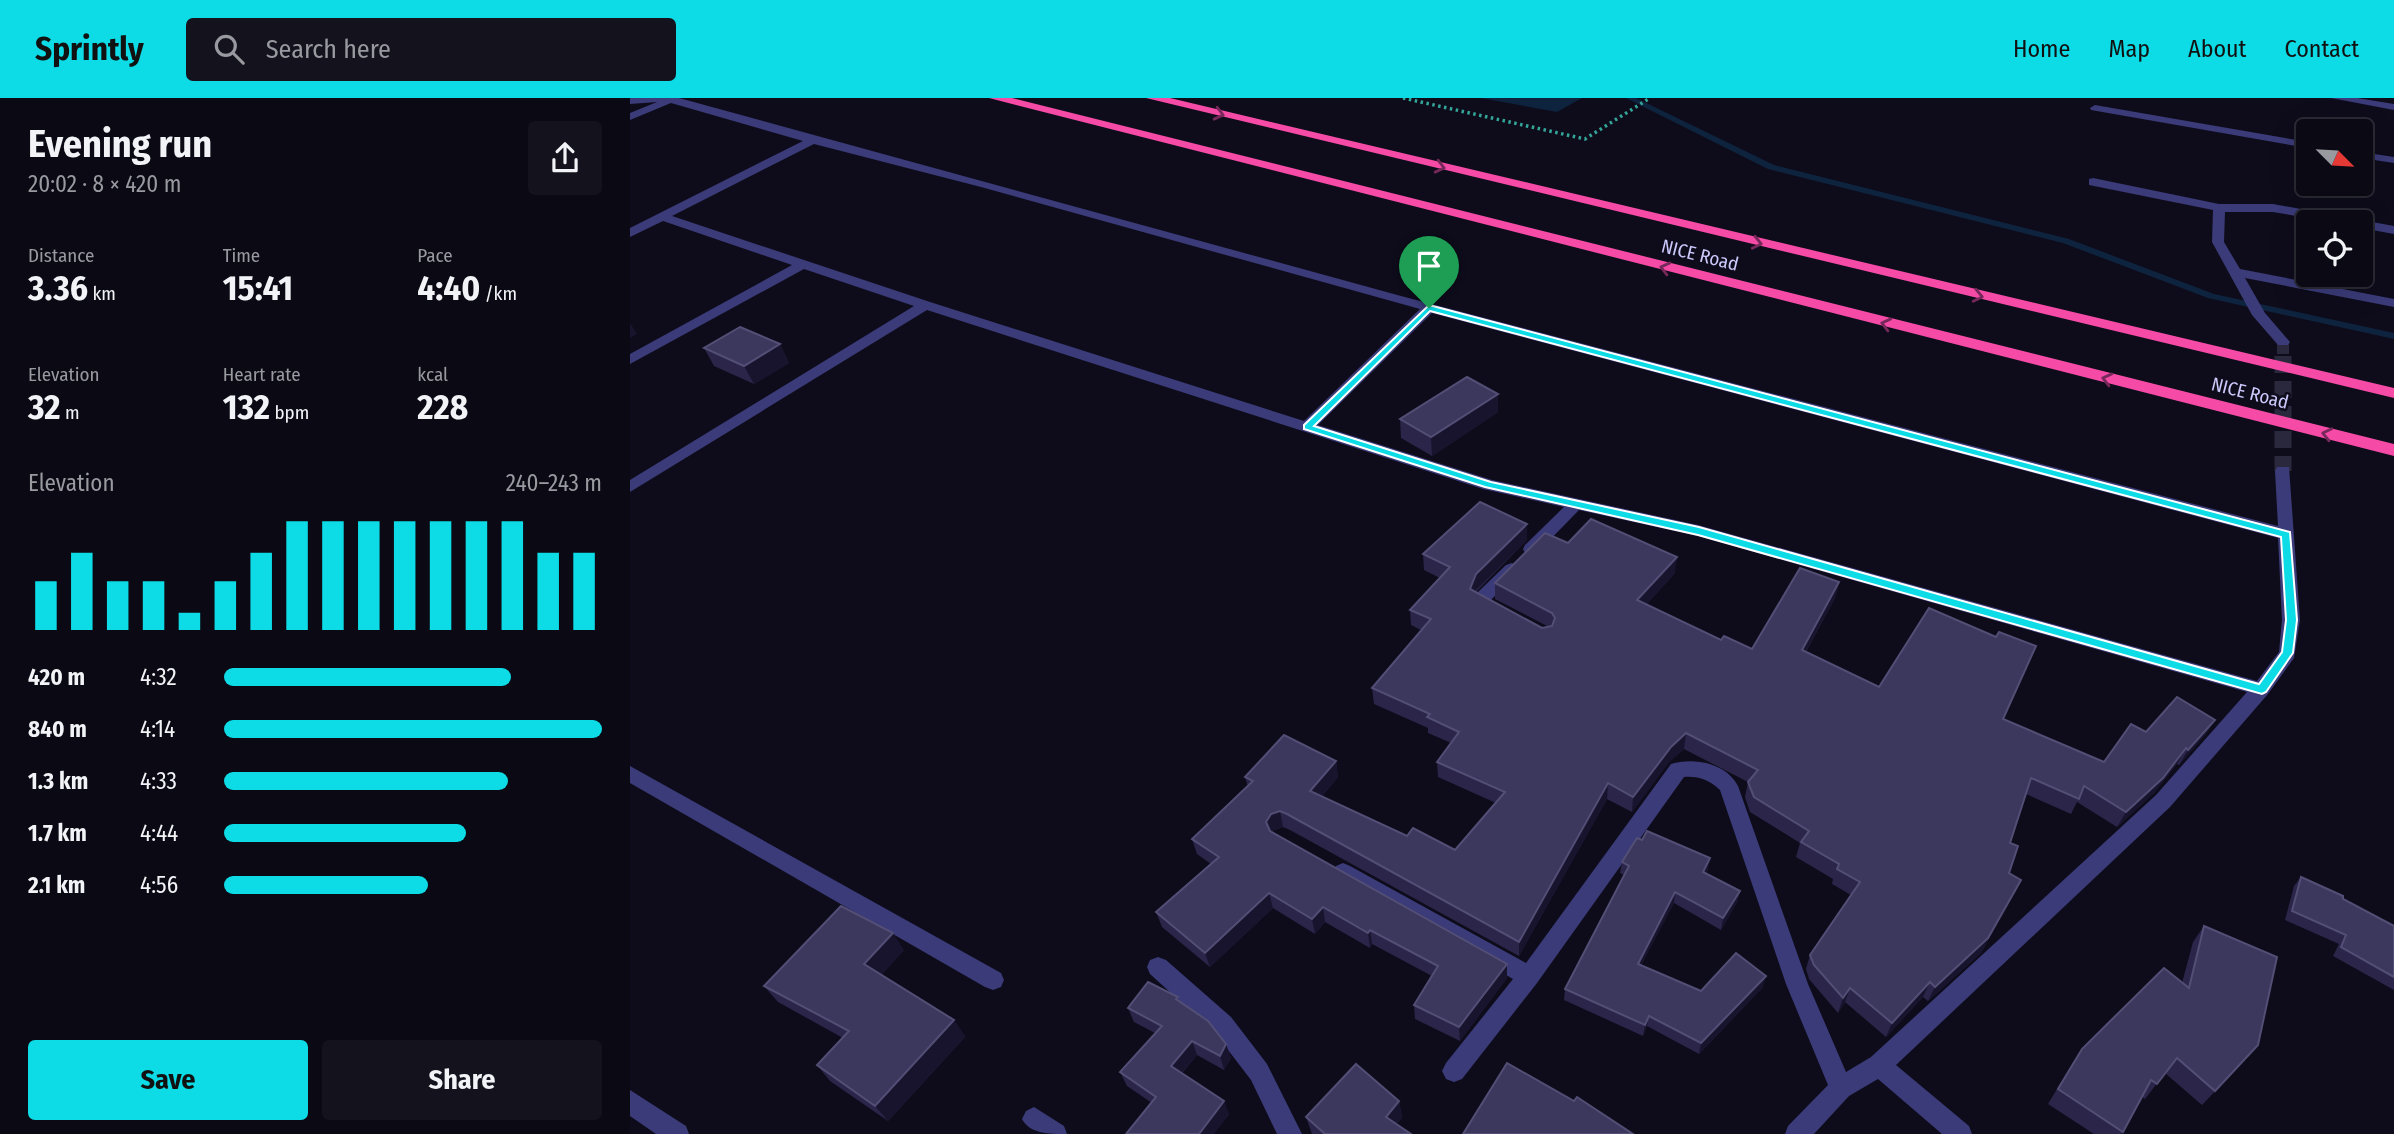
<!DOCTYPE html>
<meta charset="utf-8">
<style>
:root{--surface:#0a0914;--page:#13121d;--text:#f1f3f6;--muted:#999aa0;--line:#2a2a34;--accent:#0ddbe5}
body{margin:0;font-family:"Fira Sans Condensed",sans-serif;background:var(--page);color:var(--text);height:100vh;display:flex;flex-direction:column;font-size:26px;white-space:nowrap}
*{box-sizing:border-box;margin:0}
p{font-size:23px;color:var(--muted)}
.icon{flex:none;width:38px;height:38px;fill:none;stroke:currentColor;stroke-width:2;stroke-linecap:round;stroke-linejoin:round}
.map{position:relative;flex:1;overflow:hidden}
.panel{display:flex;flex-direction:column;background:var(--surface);width:630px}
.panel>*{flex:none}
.needle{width:46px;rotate:114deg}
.tools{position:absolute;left:1666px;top:21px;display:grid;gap:14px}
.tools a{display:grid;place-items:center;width:77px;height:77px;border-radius:7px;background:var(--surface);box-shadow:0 7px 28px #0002,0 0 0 2px var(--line);font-size:35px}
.pin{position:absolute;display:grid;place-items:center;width:60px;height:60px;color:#fff;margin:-72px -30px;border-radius:50% 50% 50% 0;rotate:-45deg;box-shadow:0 0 7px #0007}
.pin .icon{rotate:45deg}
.round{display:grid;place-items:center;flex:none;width:74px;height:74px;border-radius:7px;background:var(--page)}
.head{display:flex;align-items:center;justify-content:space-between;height:119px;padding:0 28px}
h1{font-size:38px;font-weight:700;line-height:52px}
.metrics{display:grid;grid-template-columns:repeat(3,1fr);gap:10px;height:119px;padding:7px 28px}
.metrics div{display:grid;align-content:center}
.metrics b{font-size:35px;font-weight:700}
.metrics small{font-size:19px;font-weight:400}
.metrics p{font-size:19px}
.chart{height:196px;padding:14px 28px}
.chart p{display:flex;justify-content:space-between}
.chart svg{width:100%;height:126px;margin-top:7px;stroke:var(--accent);stroke-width:6}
.primary-button{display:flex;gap:14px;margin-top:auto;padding:14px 28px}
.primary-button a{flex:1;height:80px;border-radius:7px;background:var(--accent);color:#111;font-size:28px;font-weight:700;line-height:80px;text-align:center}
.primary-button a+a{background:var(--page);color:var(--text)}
ul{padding:0 28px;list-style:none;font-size:23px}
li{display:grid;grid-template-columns:112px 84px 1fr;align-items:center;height:52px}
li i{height:18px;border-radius:9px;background:var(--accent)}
header{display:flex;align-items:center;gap:42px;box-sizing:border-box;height:98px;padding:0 35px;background:var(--accent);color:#111}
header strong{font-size:33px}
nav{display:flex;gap:38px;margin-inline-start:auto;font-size:24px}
.search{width:490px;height:63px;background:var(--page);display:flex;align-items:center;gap:18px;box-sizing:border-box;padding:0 24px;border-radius:7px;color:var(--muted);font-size:26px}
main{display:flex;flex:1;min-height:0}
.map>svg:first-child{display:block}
.water{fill:#0e233e}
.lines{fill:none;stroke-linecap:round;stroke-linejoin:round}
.stream{fill:#0e233e;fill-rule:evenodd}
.minor-tunnel-far1{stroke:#2a283d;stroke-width:12;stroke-dasharray:12 6;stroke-linecap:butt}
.minor-tunnel{stroke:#2a283d;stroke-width:17;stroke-dasharray:17 8;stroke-linecap:butt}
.path{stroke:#33a699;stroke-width:3.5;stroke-dasharray:2.5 3.5;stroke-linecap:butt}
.minor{fill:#3a3b78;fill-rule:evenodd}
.highway{fill:#f54ba6;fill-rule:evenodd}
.wall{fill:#2a2549}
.shaded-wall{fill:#18142e}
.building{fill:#3c375c;stroke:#524e75;stroke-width:2}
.oneway{stroke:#76285a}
.route{fill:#0ddbe5;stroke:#fff;stroke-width:2;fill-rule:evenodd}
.labels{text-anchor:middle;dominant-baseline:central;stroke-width:5;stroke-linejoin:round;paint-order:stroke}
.far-street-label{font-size:19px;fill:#ccc9fc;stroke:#0e0c1b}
</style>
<header>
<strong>Sprintly</strong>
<div class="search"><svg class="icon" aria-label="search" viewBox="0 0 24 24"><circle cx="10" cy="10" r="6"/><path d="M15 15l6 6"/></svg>Search here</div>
<nav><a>Home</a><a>Map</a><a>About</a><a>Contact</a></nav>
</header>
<main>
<section class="panel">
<div class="head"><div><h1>Evening run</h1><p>20:02 · 8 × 420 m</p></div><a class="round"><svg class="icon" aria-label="share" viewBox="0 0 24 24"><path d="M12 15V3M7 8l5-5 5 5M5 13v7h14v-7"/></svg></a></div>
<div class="metrics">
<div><p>Distance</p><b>3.36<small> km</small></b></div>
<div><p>Time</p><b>15:41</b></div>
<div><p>Pace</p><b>4:40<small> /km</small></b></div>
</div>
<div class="metrics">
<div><p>Elevation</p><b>32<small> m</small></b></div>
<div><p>Heart rate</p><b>132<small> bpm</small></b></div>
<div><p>kcal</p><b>228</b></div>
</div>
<div class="chart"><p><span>Elevation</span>240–243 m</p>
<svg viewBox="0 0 160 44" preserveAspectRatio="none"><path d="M5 44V27M15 44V17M25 44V27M35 44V27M45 44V38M55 44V27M65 44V17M75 44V6M85 44V6M95 44V6M105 44V6M115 44V6M125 44V6M135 44V6M145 44V17M155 44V17"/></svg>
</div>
<ul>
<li><b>420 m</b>4:32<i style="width:76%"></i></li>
<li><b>840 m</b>4:14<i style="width:100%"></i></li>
<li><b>1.3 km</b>4:33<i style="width:75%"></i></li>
<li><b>1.7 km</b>4:44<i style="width:64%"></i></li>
<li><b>2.1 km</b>4:56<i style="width:54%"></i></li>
</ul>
<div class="primary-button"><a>Save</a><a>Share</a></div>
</section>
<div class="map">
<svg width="1764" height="1036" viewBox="0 0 1764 1036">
<rect width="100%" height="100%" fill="#0e0c1b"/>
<polygon class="water" points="851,0 952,0 927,14"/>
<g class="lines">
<polygon class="stream" points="996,0 1006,0 1144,67 1439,141 1584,196 1764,235 1764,241 1578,200 1433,145 1138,71"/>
<polyline class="minor-tunnel-far1" points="1653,244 1653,259"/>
<polyline class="minor-tunnel" points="1653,258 1653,373"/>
<polyline class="path" points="773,0 955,41 1020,0"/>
<g class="minor">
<path d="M0,0H49L771,198L1648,428L1645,373L1647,369H1659L1670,522L1664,560L1638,596L1540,709L1266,967L1339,1028L1342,1036H1312L1248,981L1219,998L1184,1036H1155L1158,1028L1198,987L1156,886L1090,692C1079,682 1069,678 1054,679L907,885L832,981L824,984L816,981L812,973L816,965L883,881L706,780L703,774L706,768L713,765L720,768L896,865L1041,666C1064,659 1096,665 1108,688L1178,886L1216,974L1241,959L1526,697L1617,594L1068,438L949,412L907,455H895L893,451L895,447L934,409L853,391L297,212L0,394V382L284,208L174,171L0,266V256L162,167L33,123L0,139V130L173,43L41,5L0,22V15L27,4L0,6ZM184,46L351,89L790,211L674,323L300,204L42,118ZM802,215L1648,440L1652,522L1649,554L1627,583L1068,427L862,382L688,327Z"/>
<polygon points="1701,0 1727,0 1764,6 1764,12"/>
<polygon points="1465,7 1678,44 1678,50 1461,12 1460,10"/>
<polygon points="1731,54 1764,59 1764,65 1731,60"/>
<polygon points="1463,80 1589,106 1643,106 1764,128 1764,136 1731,130 1731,124 1702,124 1643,114 1595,114 1594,144 1610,171 1764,201 1764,209 1615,180 1635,215 1660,244 1658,247 1648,247 1622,217 1582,144 1583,112 1459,87 1459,81"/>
<polygon points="882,465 890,471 861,502 876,513 873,517 867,519 846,509 843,505 848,494 876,467"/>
<polygon points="0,668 371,875 374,882 371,889 363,892 355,889 0,685"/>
<polygon points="528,859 536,862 601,919 637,966 672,1036 647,1036 621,982 585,935 520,876 517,869 520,862"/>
<polygon points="0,992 56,1028 59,1036 26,1036 0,1018"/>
<path d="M404,1009L434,1028L437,1036C419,1036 400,1036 392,1021L396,1013Z"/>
</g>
<g class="highway">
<polygon points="359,0 382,0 1764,346 1764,358"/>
<polygon points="516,0 540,0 1764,290 1764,300"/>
</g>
</g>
<g class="wall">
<polygon points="150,246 159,265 124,286 84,268 74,250"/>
<polygon points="868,296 868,314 802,358 771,340 770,321"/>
<polygon points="897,442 846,494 912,530 917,528 865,501 865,485 938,445 1045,475 1016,507 1091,542 1122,551 1209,484 1205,500 1176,554 1249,589 1366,539 1406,548 1373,621 1474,664 1516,634 1585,622 1575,637 1549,667 1547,666 1524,695 1487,729 1447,704 1441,716 1396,696 1380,745 1379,775 1391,782 1351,855 1298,903 1293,899 1256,939 1215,904 1208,915 1179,881 1176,871 1180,857 1221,797 1202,786 1203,781 1166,759 1170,745 1120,714 1115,699 1118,684 1054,651 1039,664 1002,714 977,701 889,858 660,732 653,729 644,732 642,734 877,866 877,880 830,943 785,921 784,907 802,878 742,846 740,850 695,824 685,836 643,810 580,869 532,829 526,814 581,766 567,756 562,741 618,689 615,679 706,663 708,679 692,698 777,738 825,752 866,705 808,679 807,664 821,645 798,635 798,630 744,606 742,590 791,532 781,527 780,512 810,480 794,472 793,456"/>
<polygon points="992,764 1078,772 1076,775 1110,793 1107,804 1091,832 1044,805 1011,867 1071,893 1133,889 1069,956 1017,928 1013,938 934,902 935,891 994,777 990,775"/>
<polygon points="1671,779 1764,828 1764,892 1703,858 1709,846 1655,822 1664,788"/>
<polygon points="1574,828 1615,962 1572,1007 1535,975 1515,1001 1512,999 1492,1036 1464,1036 1418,1006 1442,966 1452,951 1552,885 1563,844"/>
<polygon points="274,852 251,877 324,922 335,939 258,1023 200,983 187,967 213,940 148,904 134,888"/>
<polygon points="549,903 596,946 601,960 594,972 567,957 552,975 594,1003 599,1017 522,1005 497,988 490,974 525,935 504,924 498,910"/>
<polygon points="769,1003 772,1020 766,1026 781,1036 682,1036 676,1019"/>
</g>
<g class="shaded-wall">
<polygon points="0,225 7,236 0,240"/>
<polygon points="150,246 159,265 124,286 114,268"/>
<polygon points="868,296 868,314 802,358 801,339"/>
<polygon points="897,426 897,442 846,492 841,507 840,491 846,476"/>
<polygon points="1047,459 1045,475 1006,518 1007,502"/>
<polygon points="1209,484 1205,500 1168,568 1172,552"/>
<polygon points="1585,622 1575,637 1549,667 1558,652"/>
<polygon points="1056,635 1054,651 1039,664 1002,714 1003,699 1041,649"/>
<polygon points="1556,650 1547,666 1524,695 1487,729 1496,714"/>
<polygon points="706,663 708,679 683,708 680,693"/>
<polygon points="978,685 977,701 889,858 889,844"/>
<polygon points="650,713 653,729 644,732 640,739 636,724 641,716"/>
<polygon points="1080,760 1078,772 1070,785 1073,774"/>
<polygon points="1391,782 1351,855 1298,903 1305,889"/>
<polygon points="1110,793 1107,804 1091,832 1093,820"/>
<polygon points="1045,794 1044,805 1006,877 1008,866"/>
<polygon points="639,795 643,810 580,869 575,855"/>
<polygon points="693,809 695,824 685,836 682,821"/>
<polygon points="740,832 742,846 740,850 738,835"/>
<polygon points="263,835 274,852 246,883 234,866"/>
<polygon points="877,866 877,880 830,943 829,929"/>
<polygon points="1136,878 1133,889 1069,956 1071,945"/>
<polygon points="1300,884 1293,899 1256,939 1262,925"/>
<polygon points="1220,890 1215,904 1208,915 1213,900"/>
<polygon points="1019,918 1017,928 1013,938 1015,927"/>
<polygon points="324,922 335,939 258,1023 245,1008"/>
<polygon points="562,943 567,957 546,981 541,968"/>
<polygon points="596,946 601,960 594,972 590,958"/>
<polygon points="594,1003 599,1017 584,1036 569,1036"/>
<polygon points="769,1003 772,1020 758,1035 756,1019"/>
</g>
<g class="building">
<polygon points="110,229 150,246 114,268 74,250"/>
<polygon points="837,279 868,296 801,339 770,321"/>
<polygon points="850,404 897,426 846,476 840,491 912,530 922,528 925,520 922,515 865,485 915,435 938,445 961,421 1047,459 1007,502 1091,542 1094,538 1122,551 1170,470 1209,484 1172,552 1249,589 1299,510 1366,539 1369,534 1406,548 1373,621 1474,664 1501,626 1516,634 1547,599 1585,622 1558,652 1556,650 1533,680 1496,714 1454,688 1449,701 1401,680 1380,745 1388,748 1379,775 1391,782 1358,840 1305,889 1300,884 1262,925 1220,890 1213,900 1184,867 1180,857 1230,784 1207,771 1209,766 1171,744 1179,733 1124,699 1118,684 1128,672 1056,635 1041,649 1003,699 978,685 889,844 657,716 650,713 641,716 636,724 640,733 877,866 829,929 784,907 808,868 740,832 738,835 693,809 682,821 639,795 575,855 526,814 589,759 562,741 623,683 615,679 654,637 706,663 680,693 777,738 783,730 825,752 875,694 807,664 829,634 797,619 800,616 742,590 801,521 780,512 820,469 793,456"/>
<polygon points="1017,733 1080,760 1073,774 1110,793 1093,820 1045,794 1008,866 1071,893 1106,855 1136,878 1071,945 1019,918 1015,927 935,891 999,768 992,764 1007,740 1012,742"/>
<polygon points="1671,779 1713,798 1713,801 1764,828 1764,879 1711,849 1716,837 1662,813"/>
<polygon points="211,808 263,835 234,866 324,922 245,1008 187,967 219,933 134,888"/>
<polygon points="1574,828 1647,859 1628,947 1585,993 1547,960 1527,986 1521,982 1493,1034 1428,991 1452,951 1534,870 1559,890"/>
<polygon points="518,884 548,899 546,901 578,923 596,946 590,958 562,943 541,968 594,1003 569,1036 496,1036 526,999 490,974 532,928 498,910"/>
<polygon points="877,965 944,1003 947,999 1003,1036 833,1036"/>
<polygon points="726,966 769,1003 756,1019 781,1036 695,1036 676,1019"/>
</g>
<defs><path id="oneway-chevron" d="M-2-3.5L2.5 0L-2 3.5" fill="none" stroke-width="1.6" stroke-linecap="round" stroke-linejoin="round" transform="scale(1.75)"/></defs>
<g class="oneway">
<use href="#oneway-chevron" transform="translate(589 16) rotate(14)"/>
<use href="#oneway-chevron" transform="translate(810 69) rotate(14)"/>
<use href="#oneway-chevron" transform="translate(1127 145) rotate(13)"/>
<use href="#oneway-chevron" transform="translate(1035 170) rotate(-166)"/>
<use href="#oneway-chevron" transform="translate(1348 198) rotate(13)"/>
<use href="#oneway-chevron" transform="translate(1256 226) rotate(-166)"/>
<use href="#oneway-chevron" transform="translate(1477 281) rotate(-166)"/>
<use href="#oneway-chevron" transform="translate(1697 336) rotate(-167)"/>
</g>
<path class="route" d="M799,207L1660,434L1667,522L1663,555L1636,594L1632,596L1068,437L855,389L674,331V327ZM800,213L1651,439L1656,522L1652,554L1629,586L1069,429L861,384L684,328Z"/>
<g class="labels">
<g class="far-street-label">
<text transform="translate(1070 157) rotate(14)">NICE Road</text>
<text transform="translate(1620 295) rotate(14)">NICE Road</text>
</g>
</g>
</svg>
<div class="tools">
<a><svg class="needle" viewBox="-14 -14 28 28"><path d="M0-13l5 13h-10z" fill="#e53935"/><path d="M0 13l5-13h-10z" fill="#999aa0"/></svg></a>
<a><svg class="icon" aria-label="locate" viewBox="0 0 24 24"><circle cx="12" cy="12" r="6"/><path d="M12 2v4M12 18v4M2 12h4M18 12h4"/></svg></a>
</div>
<div class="pin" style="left:799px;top:210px;background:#1e9e55"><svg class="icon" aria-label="arrive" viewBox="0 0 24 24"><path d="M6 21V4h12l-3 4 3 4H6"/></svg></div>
</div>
</main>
